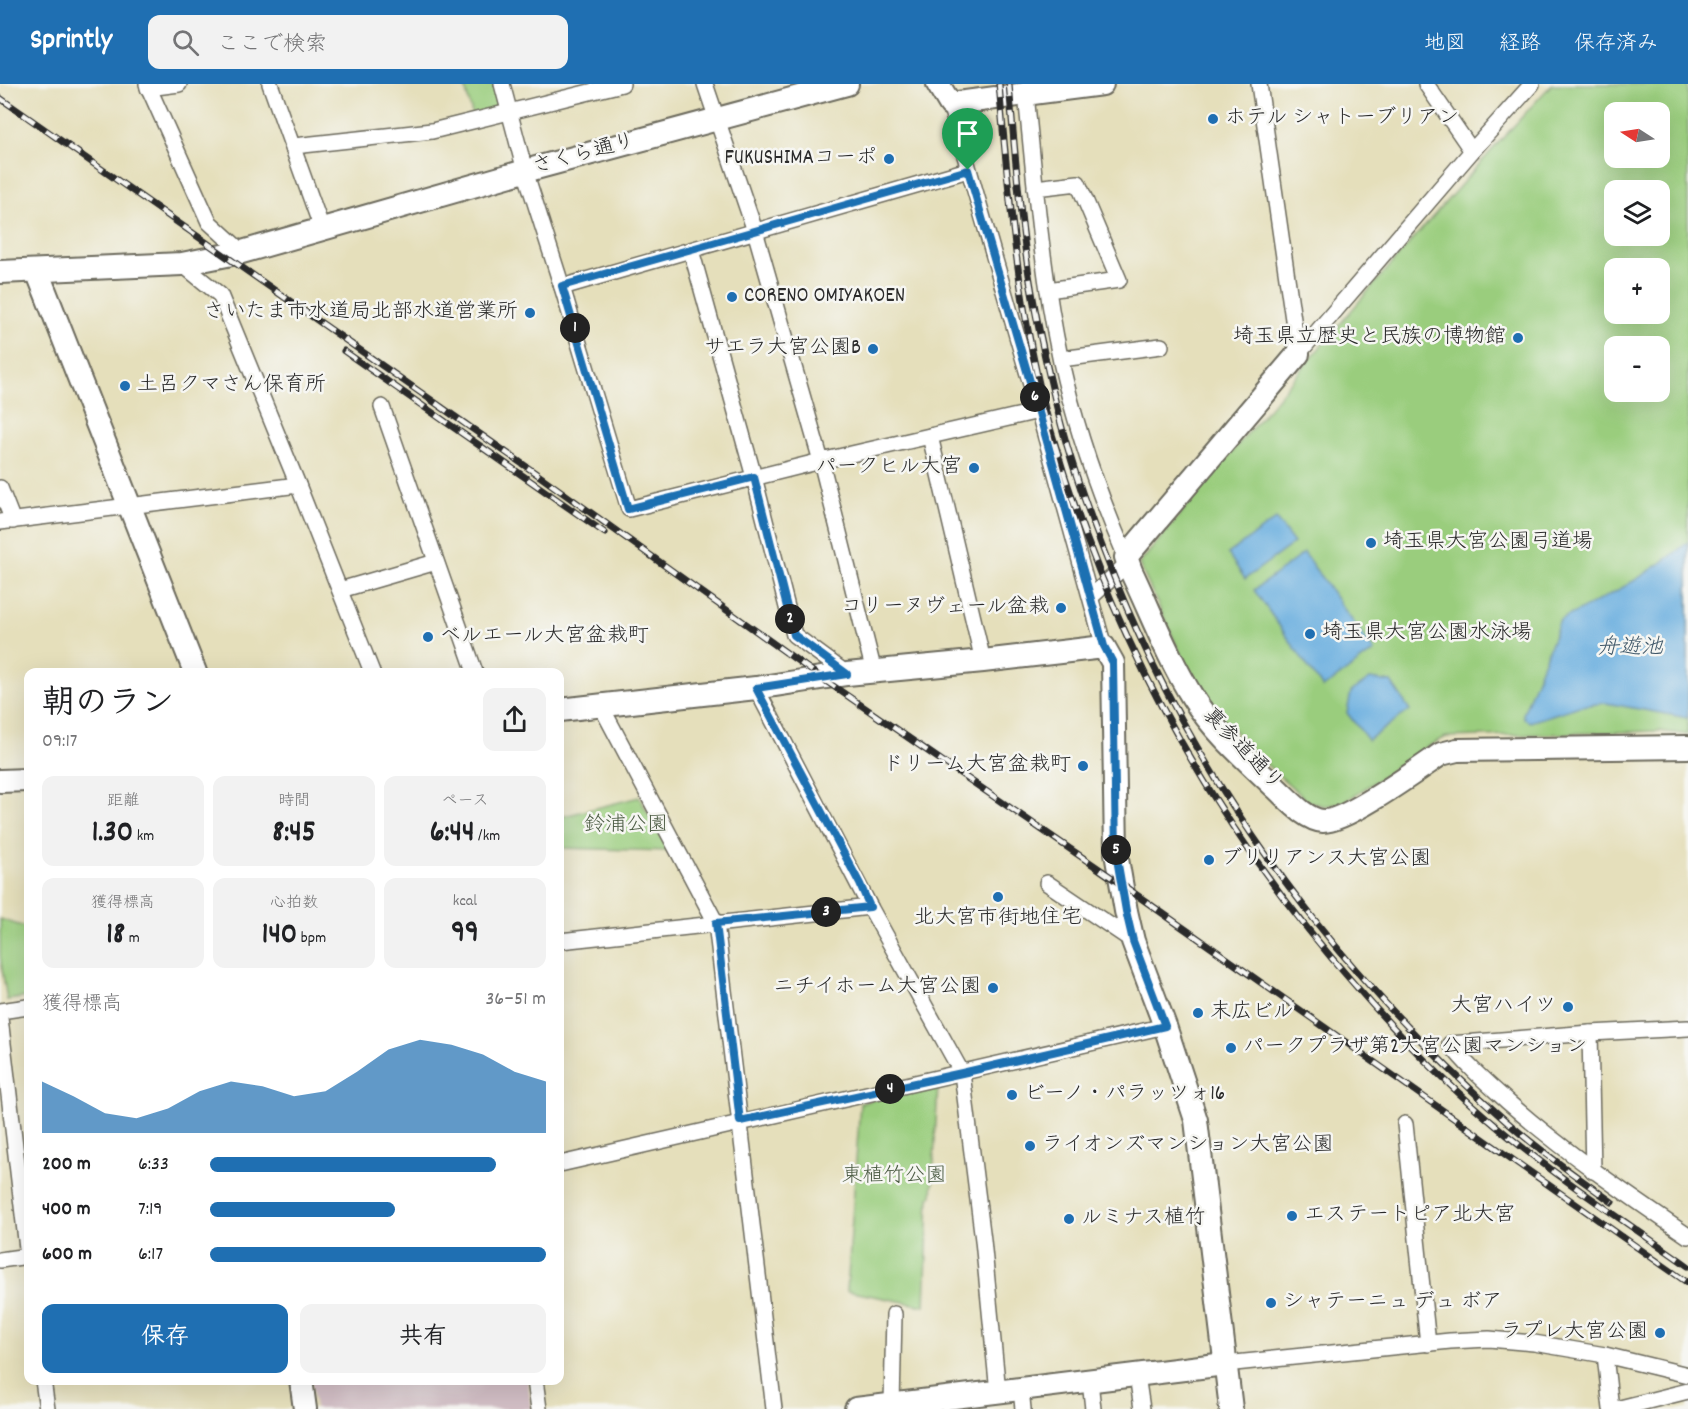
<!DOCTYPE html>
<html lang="ja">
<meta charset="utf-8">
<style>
:root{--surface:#fff;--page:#f2f2f2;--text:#202124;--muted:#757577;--accent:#1f6fb2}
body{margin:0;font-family:Dekko,"Klee One",sans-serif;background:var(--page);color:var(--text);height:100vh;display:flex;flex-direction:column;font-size:22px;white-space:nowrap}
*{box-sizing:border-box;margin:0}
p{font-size:20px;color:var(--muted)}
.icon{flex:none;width:33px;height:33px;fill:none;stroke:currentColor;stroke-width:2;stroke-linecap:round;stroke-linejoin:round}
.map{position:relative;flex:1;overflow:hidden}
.side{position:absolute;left:24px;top:584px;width:540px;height:717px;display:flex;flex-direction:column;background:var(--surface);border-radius:12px;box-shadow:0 6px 24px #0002}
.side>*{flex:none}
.needle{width:39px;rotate:282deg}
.fabs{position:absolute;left:1604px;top:18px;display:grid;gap:12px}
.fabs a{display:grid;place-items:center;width:66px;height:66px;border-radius:12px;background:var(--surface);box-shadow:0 6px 24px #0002;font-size:30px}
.pin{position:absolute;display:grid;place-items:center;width:51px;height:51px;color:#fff;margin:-62px -26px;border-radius:50% 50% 50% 0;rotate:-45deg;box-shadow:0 0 6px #0007}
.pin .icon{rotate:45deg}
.km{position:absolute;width:30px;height:30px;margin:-15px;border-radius:50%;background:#222;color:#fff;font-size:16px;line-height:30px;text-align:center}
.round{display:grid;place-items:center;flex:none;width:63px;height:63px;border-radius:12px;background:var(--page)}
.head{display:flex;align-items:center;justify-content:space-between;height:102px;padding:0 18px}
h1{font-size:33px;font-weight:700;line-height:45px}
.figures{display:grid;grid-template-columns:repeat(3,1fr);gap:9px;height:102px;padding:6px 18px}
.figures div{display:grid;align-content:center;border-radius:12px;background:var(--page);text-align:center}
.figures b{font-size:30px;font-weight:700}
.figures small{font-size:16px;font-weight:400}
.figures p{font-size:16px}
.chart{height:168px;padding:12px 18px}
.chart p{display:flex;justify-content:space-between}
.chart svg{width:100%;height:108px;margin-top:6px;fill:var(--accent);opacity:.7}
.action{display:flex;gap:12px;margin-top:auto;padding:12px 18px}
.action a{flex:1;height:69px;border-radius:12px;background:var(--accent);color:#fff;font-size:24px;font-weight:700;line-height:69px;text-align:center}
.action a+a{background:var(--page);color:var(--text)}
ul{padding:0 18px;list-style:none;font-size:20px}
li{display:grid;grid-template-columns:96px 72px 1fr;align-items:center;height:45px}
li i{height:15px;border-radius:8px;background:var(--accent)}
header{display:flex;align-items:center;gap:36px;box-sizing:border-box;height:84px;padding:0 30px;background:var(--accent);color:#fff}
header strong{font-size:28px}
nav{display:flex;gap:33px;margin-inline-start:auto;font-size:21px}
.search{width:420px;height:54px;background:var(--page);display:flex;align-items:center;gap:15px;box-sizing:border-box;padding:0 21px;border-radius:12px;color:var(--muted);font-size:22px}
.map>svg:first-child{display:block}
.industrial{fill:#d2bec5}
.green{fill:#9acd7d;stroke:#627c54;stroke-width:1.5;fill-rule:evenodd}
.water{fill:#69aedf;stroke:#4a6c85;stroke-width:1.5}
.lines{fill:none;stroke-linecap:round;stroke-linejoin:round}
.street-casing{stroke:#6c6a5d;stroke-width:18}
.secondary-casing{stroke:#6c6a5d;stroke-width:26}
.street{stroke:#fff;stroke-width:15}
.secondary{stroke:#fff;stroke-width:22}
.rail-casing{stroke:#2b2b2b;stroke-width:7}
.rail{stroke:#f6f6f2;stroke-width:4.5;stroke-dasharray:14;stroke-linecap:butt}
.route-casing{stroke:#fff;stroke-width:12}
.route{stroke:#1f6fb2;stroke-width:8}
.poi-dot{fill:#1f6fb2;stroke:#f6f6f2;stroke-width:2}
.labels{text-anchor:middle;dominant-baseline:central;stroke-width:5;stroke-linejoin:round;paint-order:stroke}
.poi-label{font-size:21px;fill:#2b2b2b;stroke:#f6f6f2;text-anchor:start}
.street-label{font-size:21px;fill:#2b2b2b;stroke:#f6f6f2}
.park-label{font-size:21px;fill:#4c5c44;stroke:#f6f6f2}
.water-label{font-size:22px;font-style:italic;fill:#41596a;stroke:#f6f6f2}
</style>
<header>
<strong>Sprintly</strong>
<div class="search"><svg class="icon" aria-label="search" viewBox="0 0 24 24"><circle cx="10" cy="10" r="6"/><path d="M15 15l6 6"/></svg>ここで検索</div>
<nav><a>地図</a><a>経路</a><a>保存済み</a></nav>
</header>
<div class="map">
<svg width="1688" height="1325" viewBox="0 0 1688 1325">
<rect width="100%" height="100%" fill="#f6f6f2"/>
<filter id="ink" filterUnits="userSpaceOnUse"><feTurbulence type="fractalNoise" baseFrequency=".0167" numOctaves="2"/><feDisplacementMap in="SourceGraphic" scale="12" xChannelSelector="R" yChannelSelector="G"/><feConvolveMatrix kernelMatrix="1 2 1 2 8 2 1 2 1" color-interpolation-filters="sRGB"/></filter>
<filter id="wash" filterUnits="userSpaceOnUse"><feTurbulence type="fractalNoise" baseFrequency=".008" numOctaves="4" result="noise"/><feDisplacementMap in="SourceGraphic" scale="24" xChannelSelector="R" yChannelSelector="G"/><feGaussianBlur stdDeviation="1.35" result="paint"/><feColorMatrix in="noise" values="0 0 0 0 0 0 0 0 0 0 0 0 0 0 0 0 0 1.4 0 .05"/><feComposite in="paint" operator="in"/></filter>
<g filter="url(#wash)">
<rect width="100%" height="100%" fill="#e5dfbb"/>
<polygon class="industrial" points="311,1296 528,1296 531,1325 315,1325"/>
<g class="green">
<polygon points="464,0 495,0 500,15 499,25 473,33"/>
<path d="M1552,0H1688V651L1659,647L1446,653L1427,663L1343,719L1325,722L1309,718L1257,672L1217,627L1183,575L1139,480C1273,318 1409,155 1552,0ZM1614,28H1659V74H1614ZM1614,106H1659V152H1614ZM1614,184H1659V230H1614ZM1614,262H1659V308H1614Z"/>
<polygon points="639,713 669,767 560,764 560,733"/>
<polygon points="0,835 28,844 28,913 7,916 0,872"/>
<polygon points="938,1001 932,1112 929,1113 925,1222 847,1207 860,1019"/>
</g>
<g class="water">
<polygon points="1276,435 1294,459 1245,495 1228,470"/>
<path d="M1688,458V634L1606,619L1580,622L1530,638L1524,635L1523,630L1560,536C1605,514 1650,491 1688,458Z"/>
<polygon points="1304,469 1374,567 1323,604 1254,506"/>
<polygon points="1370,595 1391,598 1410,626 1368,656 1347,629 1351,608"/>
</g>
</g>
<g filter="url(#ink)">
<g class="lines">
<defs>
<g id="street">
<polyline points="147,0 209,138 242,168"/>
<polyline points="270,0 322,145"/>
<polyline points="502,0 525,87 562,203 629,425 821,377 874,588"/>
<polyline points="705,0 755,147 821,377 1039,327"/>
<polyline points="1259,0 1298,270"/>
<polyline points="1426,0 1472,67"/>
<path d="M1029,1L1026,10C1035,100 1042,190 1061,278C1076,345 1099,411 1126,473"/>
<polyline points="148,4 179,0"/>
<polyline points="950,20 1036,318 1104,563"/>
<polyline points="294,62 432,47 622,0"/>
<polyline points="1035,104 1078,99 1119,196 1048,206"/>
<polyline points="691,166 754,393 794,551 847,590"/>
<polyline points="182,180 220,211 298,401 372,588"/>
<polyline points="562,203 968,86"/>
<polyline points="1298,270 1472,67 1532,0"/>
<polyline points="1061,275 1161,262"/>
<polyline points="382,323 475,588"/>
<polyline points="930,352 983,577"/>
<polyline points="0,404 13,437"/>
<polyline points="0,438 298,401"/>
<polyline points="340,506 436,478"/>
<polyline points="1091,513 1128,479"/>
<polyline points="756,604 870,823 962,989 983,1156 998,1308"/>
<polyline points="601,622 716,839 774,1325"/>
<polyline points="1047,799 1133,857"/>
<polyline points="560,857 870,823"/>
<polyline points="0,927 28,923"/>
<polyline points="0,934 28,1173"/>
<polyline points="1590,949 1593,1087"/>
<path d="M1450,960C1467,982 1487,999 1508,1018C1565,1068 1626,1110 1688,1152"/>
<polyline points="1450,960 1590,949 1688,944"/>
<polyline points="1405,1040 1428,1260"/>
<polyline points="560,1080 1165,942"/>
<polyline points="0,1176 28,1172"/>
<polyline points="1605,1271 1611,1325"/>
<polyline points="1225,1280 1450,1257 1489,1255 1534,1259 1605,1271 1688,1291"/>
<polyline points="1137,1291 1142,1325"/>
<polyline points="43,1296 47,1325"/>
<polyline points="535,1296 539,1325"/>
<polyline points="1090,1297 1093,1325"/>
<polyline points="1021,1305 1023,1325"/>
<polyline points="892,1321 894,1230"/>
<polyline points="1616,1325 1688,1307"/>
</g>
<g id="secondary">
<polyline points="938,0 950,20 1102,0"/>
<polyline points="37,187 195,588"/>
<polyline points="0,188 182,180 242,168 525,87 847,0"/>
<path d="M1298,270L1126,473L1131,487C1151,529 1168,574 1193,614C1214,648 1247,676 1276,704C1288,715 1306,736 1323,737C1346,738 1419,685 1441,670L1457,666L1688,663"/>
<polyline points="560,626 756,604 847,590 983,577 1104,563 1113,579 1116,769 1126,827 1133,857 1165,942 1196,1036 1231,1325"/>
<polyline points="0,697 28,696"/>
<polyline points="301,1296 305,1325"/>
<polyline points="856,1325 1225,1280"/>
</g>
</defs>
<use href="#street" class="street-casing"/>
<use href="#secondary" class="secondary-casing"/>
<use href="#street" class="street"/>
<use href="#secondary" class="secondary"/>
<defs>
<g id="rail">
<path d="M999,0C1009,117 1019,233 1051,347C1111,554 1212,740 1355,901C1400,953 1449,1003 1502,1047C1561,1096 1626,1138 1688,1182"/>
<path d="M1009,0C1014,57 1018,114 1026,171C1034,228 1047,285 1061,340C1072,382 1087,424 1103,465C1187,687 1329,882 1507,1038C1540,1067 1577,1093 1612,1118"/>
<polyline points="0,14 534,388 823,595 1121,800 1688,1199"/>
<polyline points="344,267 605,449"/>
</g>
</defs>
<use href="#rail" class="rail-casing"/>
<use href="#rail" class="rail"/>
</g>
</g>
<g class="lines" filter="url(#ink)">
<defs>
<polygon id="route" points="968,86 1036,318 1104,562 1113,579 1116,769 1126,827 1133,857 1165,942 962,989 740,1037 716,839 870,823 860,800 756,604 847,590 794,551 754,393 628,425 562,202"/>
</defs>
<use href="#route" class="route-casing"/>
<use href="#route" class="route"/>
</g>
<g class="poi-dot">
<circle cx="1213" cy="35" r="6"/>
<circle cx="889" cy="75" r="6"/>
<circle cx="732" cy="213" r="6"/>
<circle cx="530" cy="229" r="6"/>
<circle cx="1518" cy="254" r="6"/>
<circle cx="873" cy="265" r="6"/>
<circle cx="125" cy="302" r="6"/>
<circle cx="974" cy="384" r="6"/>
<circle cx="1371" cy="459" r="6"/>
<circle cx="1061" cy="524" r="6"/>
<circle cx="1310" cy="550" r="6"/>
<circle cx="428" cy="553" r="6"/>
<circle cx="1083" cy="682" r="6"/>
<circle cx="1209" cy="776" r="6"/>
<circle cx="998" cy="813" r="6"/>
<circle cx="993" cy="904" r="6"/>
<circle cx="1568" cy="923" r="6"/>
<circle cx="1198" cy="929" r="6"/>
<circle cx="1231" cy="964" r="6"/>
<circle cx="1012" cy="1011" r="6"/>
<circle cx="1030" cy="1062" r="6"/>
<circle cx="1292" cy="1132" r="6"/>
<circle cx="1069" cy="1135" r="6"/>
<circle cx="1271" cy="1219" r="6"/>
<circle cx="1660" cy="1249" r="6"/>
</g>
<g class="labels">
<g class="poi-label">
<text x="1225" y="35">ホテル シャトーブリアン</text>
<text x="877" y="75" text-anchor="end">FUKUSHIMAコーポ</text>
<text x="744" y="213">CORENO OMIYAKOEN</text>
<text x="518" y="229" text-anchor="end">さいたま市水道局北部水道営業所</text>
<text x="1506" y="254" text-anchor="end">埼玉県立歴史と民族の博物館</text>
<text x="861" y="265" text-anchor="end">サエラ大宮公園B</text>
<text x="137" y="302">土呂クマさん保育所</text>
<text x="962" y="384" text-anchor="end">パークヒル大宮</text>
<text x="1383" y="459">埼玉県大宮公園弓道場</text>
<text x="1049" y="524" text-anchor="end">コリーヌヴェール盆栽</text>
<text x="1322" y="550">埼玉県大宮公園水泳場</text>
<text x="440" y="553">ベルエール大宮盆栽町</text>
<text x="1071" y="682" text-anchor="end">ドリーム大宮盆栽町</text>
<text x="1221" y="776">ブリリアンス大宮公園</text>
<text x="998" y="835" text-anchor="middle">北大宮市街地住宅</text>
<text x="981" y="904" text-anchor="end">ニチイホーム大宮公園</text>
<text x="1556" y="923" text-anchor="end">大宮ハイツ</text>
<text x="1210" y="929">末広ビル</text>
<text x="1243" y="964">パークプラザ第2大宮公園マンション</text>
<text x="1024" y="1011">ビーノ・パラッツォ16</text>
<text x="1042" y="1062">ライオンズマンション大宮公園</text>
<text x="1304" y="1132">エステートピア北大宮</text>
<text x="1081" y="1135">ルミナス植竹</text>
<text x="1283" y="1219">シャテーニュ デュ ボア</text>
<text x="1648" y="1249" text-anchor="end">ラプレ大宮公園</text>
</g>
<g class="street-label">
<text transform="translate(584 71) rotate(-15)">さくら通り</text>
<text transform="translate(1242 666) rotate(46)">裏参道通り</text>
</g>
<g class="park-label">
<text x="626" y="742">鈴浦公園</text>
<text x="894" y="1093">東植竹公園</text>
</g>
<g class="water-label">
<text x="1630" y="564">舟遊池</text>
</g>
</g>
</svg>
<div class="fabs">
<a><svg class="needle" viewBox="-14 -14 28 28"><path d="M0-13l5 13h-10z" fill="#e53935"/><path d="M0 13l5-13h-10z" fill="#757577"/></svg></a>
<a><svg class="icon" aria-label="layers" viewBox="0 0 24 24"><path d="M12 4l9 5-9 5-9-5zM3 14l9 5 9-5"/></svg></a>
<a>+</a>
<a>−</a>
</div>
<div class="pin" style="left:968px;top:86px;background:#1e9e55"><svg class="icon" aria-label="arrive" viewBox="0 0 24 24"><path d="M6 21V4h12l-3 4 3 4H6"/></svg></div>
<b class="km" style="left:575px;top:244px">1</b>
<b class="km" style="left:790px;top:535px">2</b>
<b class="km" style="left:826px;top:828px">3</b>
<b class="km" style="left:890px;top:1005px">4</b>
<b class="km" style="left:1116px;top:766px">5</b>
<b class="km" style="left:1035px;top:313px">6</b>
<section class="side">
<div class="head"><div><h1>朝のラン</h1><p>09:17</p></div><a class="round"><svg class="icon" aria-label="share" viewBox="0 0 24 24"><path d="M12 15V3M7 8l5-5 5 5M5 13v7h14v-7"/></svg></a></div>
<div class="figures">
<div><p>距離</p><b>1.30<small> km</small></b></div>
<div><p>時間</p><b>8:45</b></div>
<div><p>ペース</p><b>6:44<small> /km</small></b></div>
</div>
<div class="figures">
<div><p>獲得標高</p><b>18<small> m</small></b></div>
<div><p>心拍数</p><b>140<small> bpm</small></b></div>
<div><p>kcal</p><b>99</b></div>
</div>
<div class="chart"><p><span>獲得標高</span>36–51 m</p>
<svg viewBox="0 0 160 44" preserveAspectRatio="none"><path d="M0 44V23L10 29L20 36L30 38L40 34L50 27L60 23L70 25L80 29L90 27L100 19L110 10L120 6L130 8L140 12L150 19L160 23V44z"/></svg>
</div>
<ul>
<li><b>200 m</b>6:33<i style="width:85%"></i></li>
<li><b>400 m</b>7:19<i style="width:55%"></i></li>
<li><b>600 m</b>6:17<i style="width:100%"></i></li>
</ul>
<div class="action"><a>保存</a><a>共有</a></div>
</section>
</div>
